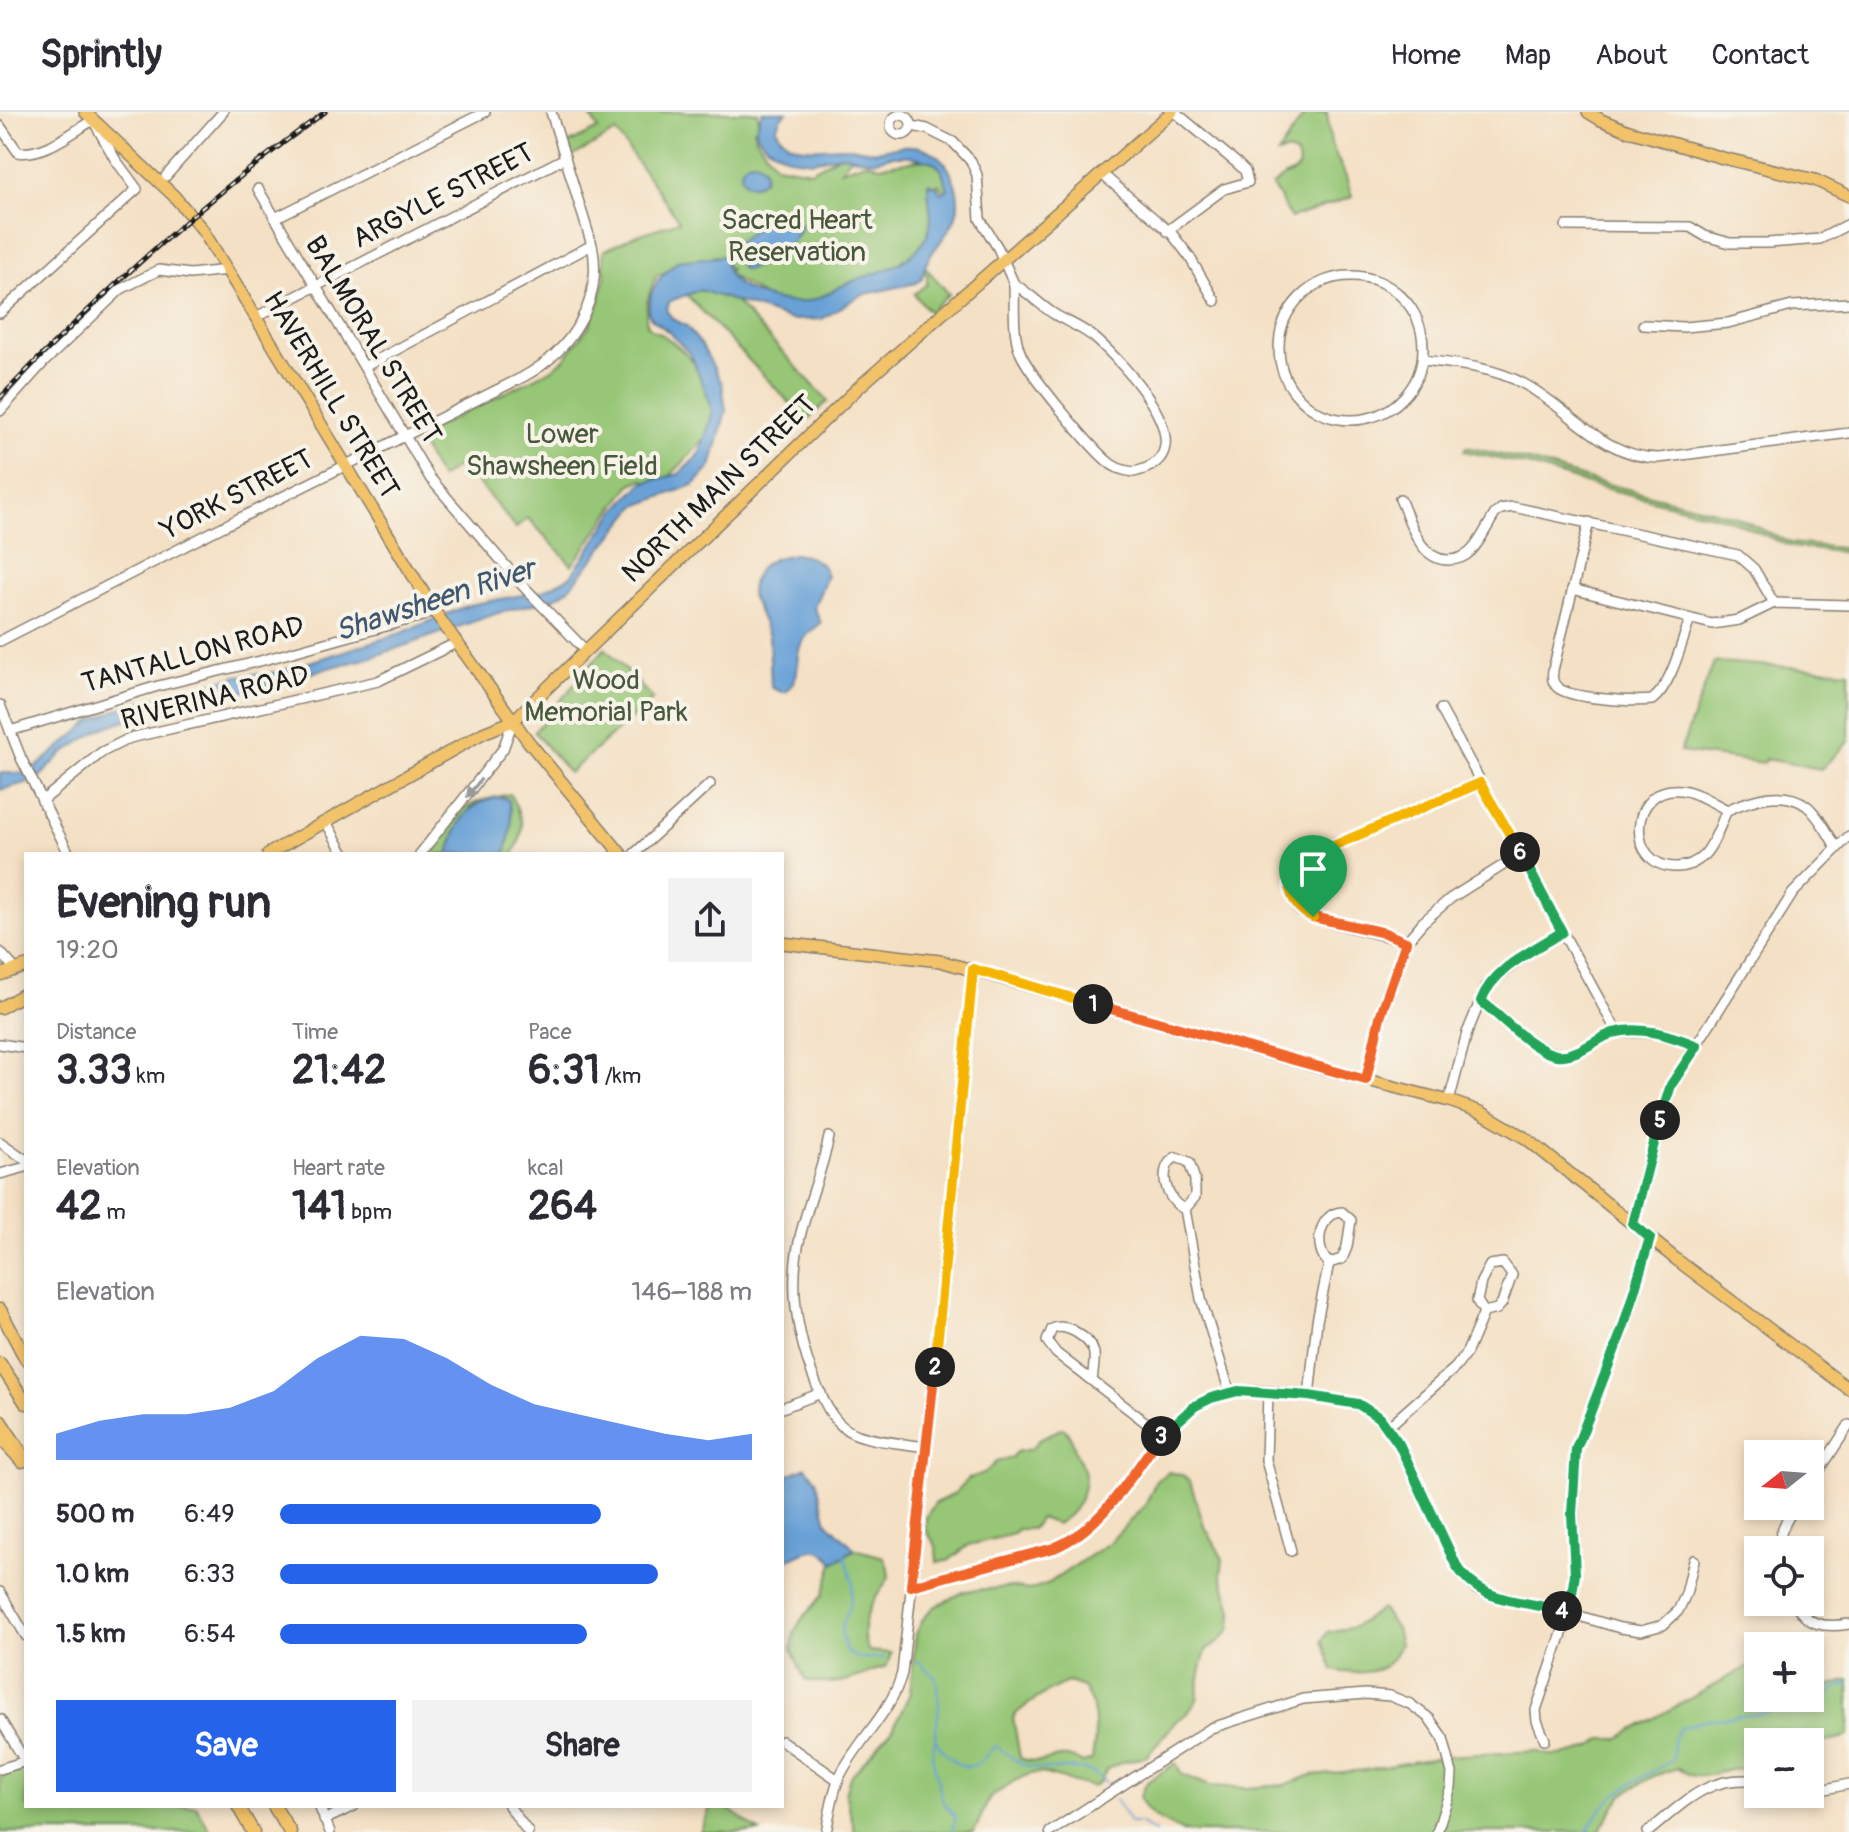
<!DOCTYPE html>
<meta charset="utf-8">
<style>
:root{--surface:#fff;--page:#f2f2f3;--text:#2b2b33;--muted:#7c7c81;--line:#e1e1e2;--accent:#2563eb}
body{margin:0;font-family:Pangolin,sans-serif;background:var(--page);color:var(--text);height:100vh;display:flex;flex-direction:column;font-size:30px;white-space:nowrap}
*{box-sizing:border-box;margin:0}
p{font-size:26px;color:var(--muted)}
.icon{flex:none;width:44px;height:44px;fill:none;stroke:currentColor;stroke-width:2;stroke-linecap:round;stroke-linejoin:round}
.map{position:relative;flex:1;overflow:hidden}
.panel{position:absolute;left:24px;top:740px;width:760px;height:956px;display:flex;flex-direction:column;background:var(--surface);border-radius:0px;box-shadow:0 4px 12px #0003}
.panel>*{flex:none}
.needle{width:52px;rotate:253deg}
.controls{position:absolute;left:1744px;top:1328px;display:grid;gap:16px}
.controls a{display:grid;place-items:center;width:80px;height:80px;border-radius:0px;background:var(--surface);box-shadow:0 4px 12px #0003;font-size:40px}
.pin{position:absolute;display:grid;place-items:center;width:68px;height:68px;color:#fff;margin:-82px -34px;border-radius:50% 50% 50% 0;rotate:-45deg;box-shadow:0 0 8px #0007}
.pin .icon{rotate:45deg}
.km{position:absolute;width:40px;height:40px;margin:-20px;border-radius:50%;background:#222;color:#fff;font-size:22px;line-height:40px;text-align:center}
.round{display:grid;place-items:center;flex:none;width:84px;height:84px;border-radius:0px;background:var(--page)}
.summary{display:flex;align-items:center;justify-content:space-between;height:136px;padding:0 32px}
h1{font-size:44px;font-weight:700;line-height:60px}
.stats{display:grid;grid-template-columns:repeat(3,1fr);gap:12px;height:136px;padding:8px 32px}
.stats div{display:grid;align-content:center}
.stats b{font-size:40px;font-weight:700}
.stats small{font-size:22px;font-weight:400}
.stats p{font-size:22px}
.chart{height:224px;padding:16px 32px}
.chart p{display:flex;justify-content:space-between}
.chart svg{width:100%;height:144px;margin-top:8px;fill:var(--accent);opacity:.7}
.primary-button{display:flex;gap:16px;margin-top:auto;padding:16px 32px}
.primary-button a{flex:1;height:92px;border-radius:0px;background:var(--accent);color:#fff;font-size:32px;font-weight:700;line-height:92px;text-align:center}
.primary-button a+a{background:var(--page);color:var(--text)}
ul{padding:0 32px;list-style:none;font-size:26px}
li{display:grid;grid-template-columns:128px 96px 1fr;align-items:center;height:60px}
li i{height:20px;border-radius:10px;background:var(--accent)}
header{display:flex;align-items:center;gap:48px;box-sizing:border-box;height:112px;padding:0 40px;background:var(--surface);border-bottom:2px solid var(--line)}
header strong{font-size:38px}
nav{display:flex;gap:44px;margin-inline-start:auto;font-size:28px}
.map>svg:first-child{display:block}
.green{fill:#96c676;stroke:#597149;stroke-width:2;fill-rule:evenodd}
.water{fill:#69a1d7;stroke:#425e7a;stroke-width:2}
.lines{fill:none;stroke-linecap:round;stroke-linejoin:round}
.stream{stroke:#69a1d7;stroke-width:2}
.minor-casing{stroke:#887e70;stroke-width:12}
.major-casing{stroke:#887e70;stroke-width:14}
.highway-casing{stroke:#887e70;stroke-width:15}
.minor{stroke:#fff;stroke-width:9}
.major{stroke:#f2c36a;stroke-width:11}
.highway{stroke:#f2c36a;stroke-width:12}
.rail-casing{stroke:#1c1c1c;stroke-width:5}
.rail{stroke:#f7f3e8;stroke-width:2;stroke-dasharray:6;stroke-linecap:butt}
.oneway{fill:#999}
.split-1-casing{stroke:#fff;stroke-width:16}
.split-2-casing{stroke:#fff;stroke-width:16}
.split-3-casing{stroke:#fff;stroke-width:16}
.split-4-casing{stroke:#fff;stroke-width:16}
.split-5-casing{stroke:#fff;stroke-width:16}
.split-6-casing{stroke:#fff;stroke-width:16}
.split-7-casing{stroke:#fff;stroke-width:16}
.split-1{stroke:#f0652b;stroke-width:10}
.split-2{stroke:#f5b400;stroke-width:10}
.split-3{stroke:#f0652b;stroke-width:10}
.split-4{stroke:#22a559;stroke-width:10}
.split-5{stroke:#22a559;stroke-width:10}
.split-6{stroke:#22a559;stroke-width:10}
.split-7{stroke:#f5b400;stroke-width:10}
.labels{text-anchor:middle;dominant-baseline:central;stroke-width:8;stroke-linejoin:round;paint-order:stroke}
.street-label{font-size:28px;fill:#1c1c1c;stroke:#f7f3e8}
.park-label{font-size:28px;fill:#47583c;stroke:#f7f3e8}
.water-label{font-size:30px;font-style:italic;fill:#3f5870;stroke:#f7f3e8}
</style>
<header>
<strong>Sprintly</strong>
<nav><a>Home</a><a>Map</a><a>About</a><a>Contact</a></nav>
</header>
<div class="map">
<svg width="1849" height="1720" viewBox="0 0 1849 1720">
<rect width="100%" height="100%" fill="#f7f3e8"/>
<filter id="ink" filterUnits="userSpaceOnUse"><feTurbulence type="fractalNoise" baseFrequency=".0125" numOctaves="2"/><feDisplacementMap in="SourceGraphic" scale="16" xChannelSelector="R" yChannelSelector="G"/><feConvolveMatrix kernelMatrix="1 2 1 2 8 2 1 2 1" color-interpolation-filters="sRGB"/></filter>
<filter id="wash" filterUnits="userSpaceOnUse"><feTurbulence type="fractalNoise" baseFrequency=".006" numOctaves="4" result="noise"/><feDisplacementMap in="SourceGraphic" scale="32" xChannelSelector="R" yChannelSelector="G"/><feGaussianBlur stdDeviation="1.8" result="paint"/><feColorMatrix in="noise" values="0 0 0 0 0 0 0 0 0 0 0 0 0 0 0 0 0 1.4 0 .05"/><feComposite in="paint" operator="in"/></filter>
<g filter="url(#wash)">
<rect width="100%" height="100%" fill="#f4e0c4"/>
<g class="green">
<path d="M588,0H758V13L754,18L756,26L776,53L811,59L844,41L852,44L841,58L865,50L880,54L924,47L946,51L949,84L938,72L932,74L941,119L907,148L904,147L897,156L807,194L768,187L728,162L730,157L716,144L657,163C651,173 640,206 650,216C654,220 661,221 666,225C673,230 693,248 697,254C704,263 716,297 714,307C710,326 679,354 665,369L658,365L648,370L642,367L631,372L572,453L528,406L516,416L462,352L440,366L416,325L551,258L564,247L589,214L599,191L605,165L603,139L632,125L679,109L616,20L570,46L566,33L598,17Z"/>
<path d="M1306,0H1327L1331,32L1346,65L1352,85L1291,106L1272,74C1276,71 1279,68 1283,65C1294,60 1304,58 1296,42L1287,39L1278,42Z"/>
<polygon points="926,156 949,182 929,200 914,182 927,172 927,162 921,160"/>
<polygon points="682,178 705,179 731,185 828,289 807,309"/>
<polygon points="1466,335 1533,350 1587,367 1734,404 1791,431 1849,437 1849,441 1792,435 1728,407 1588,372 1531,354 1464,339"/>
<polygon points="605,536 653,587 569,661 534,620"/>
<polygon points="1714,550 1849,559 1849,629 1821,657 1765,647 1764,651 1680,640"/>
<path d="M510,682C522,707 528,717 513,742H428L465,696L479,689Z"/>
<path d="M1063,1316C1072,1324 1072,1328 1075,1338C1077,1346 1085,1356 1085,1363C1085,1383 1075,1403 1056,1412L1040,1406L1032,1417H1017L1014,1422L969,1433L948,1449L937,1450L936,1434L926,1418V1405L935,1391L954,1382L968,1367L986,1360L996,1350L1011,1346L1016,1340L1032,1337L1039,1327Z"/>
<path d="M1168,1360L1182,1363L1190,1370L1204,1413L1223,1447L1221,1462L1232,1498L1231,1516L1221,1528L1206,1538L1200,1561L1197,1588L1187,1602L1176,1609L1147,1644L1120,1651L1107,1657L1100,1670L1092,1675L1042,1661L1030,1662L1014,1669L989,1687L974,1720H855L845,1681L850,1665L893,1617L910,1581L916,1522L923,1507L934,1495L965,1479L1012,1475L1029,1478L1049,1471L1110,1430L1146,1392L1156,1369ZM1068,1570L1083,1575L1093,1594L1095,1626L1092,1648L1083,1651C1053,1634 1052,1658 1020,1646L1013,1605C1022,1595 1055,1574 1068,1570Z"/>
<path d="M855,1437L884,1445L888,1456L889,1466C874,1485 854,1517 869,1539L891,1541L887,1554C856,1565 838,1577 805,1568L792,1538L794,1521L801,1508L823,1483L833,1451Z"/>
<path d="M1381,1497L1396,1516L1400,1533C1397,1538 1394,1545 1390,1550C1377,1563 1349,1562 1333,1558L1322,1529L1328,1520L1354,1515Z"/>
<path d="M1754,1551L1758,1563V1586H1810V1574L1828,1575L1849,1568V1624L1810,1634V1630H1758V1658C1749,1658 1739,1657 1730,1658C1710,1662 1696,1671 1678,1656L1654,1664L1623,1682L1598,1720H1183C1166,1711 1147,1705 1140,1685L1147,1670L1176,1651L1181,1662L1210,1674L1247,1676L1284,1673L1312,1663L1365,1658L1446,1644L1537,1639C1552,1649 1590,1639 1602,1627H1617Z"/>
<polygon points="26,1656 26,1694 196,1694 211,1720 0,1720 0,1665"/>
<polygon points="711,1694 724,1694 760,1720 700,1720"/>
</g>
<g class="water">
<path d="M762,0H787L781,5L776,16C789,46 823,34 847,35C858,35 867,40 877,39C884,38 889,36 895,35C929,29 950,47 957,79C965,119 928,130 922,166L916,171L861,183L822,207L792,208L700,178L670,189L666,198L673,207L685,213L701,232L722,271L726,299L711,355L694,373L636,394L569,477L553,487L498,501L369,546L324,557L280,571L142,602L101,617L62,642L37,668L0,678V661H29L91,609L127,593L237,564L278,560L401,521L469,493L543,479L571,464L616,398L642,371L679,362L699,343L712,303L710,290L691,243L670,221L651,206L648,200L651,182L658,168L677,149L724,144C726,150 726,158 729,162C740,182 787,194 808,189C823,186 834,177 848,171C876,160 910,155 926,125C936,107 927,90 928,71L937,74L941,81L948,77L941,57L933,50L910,44H891L873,49L842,43L812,49L789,46L767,34L757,23L756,17Z"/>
<circle cx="753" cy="61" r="12"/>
<path d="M791,104L800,113C800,131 762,154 745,158L740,155L737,137L740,128L769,106Z"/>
<path d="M794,442C809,444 823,448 827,464L814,495L821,511C815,516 806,522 802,530C791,551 806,558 786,580H781L771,575L769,524L751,483C752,454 768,446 794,442Z"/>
<path d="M498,685L508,687C514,707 511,721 505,742H449C458,710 463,693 498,685Z"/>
<path d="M806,1355L816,1368L827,1410L855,1437L833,1451C819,1427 802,1441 782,1451V1366Z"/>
</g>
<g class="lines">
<g class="stream">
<polyline points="845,1444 853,1471 850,1494 841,1518 846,1540 858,1546 885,1546"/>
<path d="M917,1548L936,1566L939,1594L935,1627C945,1642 963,1666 982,1648C987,1643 990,1639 996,1634C1009,1643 1019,1653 1035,1656C1066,1662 1082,1646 1109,1673"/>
<polyline points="935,1628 932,1644 943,1691 956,1705 952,1720"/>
<polyline points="1115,1688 1131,1711 1140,1711 1155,1720"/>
<path d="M1587,1720C1608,1679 1635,1670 1673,1648V1627L1680,1616L1707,1608L1767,1601L1793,1588H1820L1835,1577L1849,1572"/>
</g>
</g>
</g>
<g filter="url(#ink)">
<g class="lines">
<defs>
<g id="minor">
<circle cx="901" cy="13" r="10"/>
<path d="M0,14L18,40C44,44 71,21 93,8L115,47L137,77L0,201"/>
<polyline points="912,14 927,17 953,30 971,49 977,63 980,107 998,136 1014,172"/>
<polyline points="1102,62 1172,122 1189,144 1215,189"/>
<polyline points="166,64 223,0"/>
<polyline points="258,77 430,366 524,475 586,539"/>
<polyline points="275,106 485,0"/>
<polyline points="1566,114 1690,115 1705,124 1730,131 1768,131 1820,127 1849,112"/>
<polyline points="1167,119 1224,77 1248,70 1245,59 1238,52 1175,0"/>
<circle cx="1351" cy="236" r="72"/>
<path d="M1014,172C1028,180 1040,193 1054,202C1067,210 1084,216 1096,227C1123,251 1212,343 1134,360C1124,359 1114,356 1106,348C1088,332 1028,261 1020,240C1012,219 1015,194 1014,172Z"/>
<polyline points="256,205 565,46"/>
<polyline points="1643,213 1684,215 1728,211 1792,194 1849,191"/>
<path d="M1422,248C1457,252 1493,255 1524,272C1569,296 1604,346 1659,346L1849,321"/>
<polyline points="364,255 592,133"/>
<polyline points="0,299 43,251 121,177 159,158 190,162 228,158"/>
<path d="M1400,387C1410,408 1419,448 1448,448C1456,448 1465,445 1471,439C1481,429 1487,414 1495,402L1501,397L1513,395L1738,443L1754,457L1774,491"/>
<path d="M1589,410L1553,558C1552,565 1552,570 1557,575C1569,587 1635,590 1652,588C1671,575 1682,529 1690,507"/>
<polyline points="1572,477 1712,512 1739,508 1774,491 1849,493"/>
<path d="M0,529L214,419L523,265C571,239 604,189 592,133L551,0"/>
<polyline points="0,593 21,646 69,742"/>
<polyline points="1441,597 1617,920 1664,921 1697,934"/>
<polyline points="10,619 158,574 260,549 422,504 433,498"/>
<polyline points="42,689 102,640 130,626 378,569 456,531"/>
<path d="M1727,698C1713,691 1697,680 1681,678C1629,672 1624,755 1676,755C1687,755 1697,750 1704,743C1715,731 1720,713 1727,698C1750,688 1784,676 1807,694C1819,704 1828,722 1837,736"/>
<polyline points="326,710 344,742"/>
<polyline points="420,742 503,637 513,609"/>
<polyline points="634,742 710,672"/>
<path d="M1406,830C1384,821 1312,810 1299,798C1294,793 1291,783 1291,776C1290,756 1304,748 1319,740L1480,671"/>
<polyline points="0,840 16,858"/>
<path d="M1481,889C1502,906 1542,949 1571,941C1587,937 1601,926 1617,920"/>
<polyline points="0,932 26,936"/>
<polyline points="1366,968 1380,905 1406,830 1423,810 1451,786 1521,742"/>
<polyline points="1449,989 1467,921 1486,875 1520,847 1562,820"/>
<path d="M829,1025C822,1059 808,1091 800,1125C788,1176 797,1226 817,1274C826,1293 833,1312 853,1321C874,1330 903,1331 925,1335"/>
<polyline points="0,1030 26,1048"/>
<polyline points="0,1062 26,1055"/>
<path d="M1185,1097L1195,1085V1068L1189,1050L1176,1045C1156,1055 1166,1091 1185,1097L1201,1187L1230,1281"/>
<polyline points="1633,1112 1671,973 1793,781 1849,724"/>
<path d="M1092,1269C1093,1260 1095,1250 1094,1241C1090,1226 1066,1210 1052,1217L1047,1229L1056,1241L1162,1323"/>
<polyline points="1268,1280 1266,1348 1291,1439"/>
<path d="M1309,1284L1317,1209L1329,1151C1313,1138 1318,1101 1342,1100L1351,1108L1347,1135L1342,1147L1329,1151"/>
<polyline points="782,1296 821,1281"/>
<polyline points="1388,1315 1456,1255 1467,1240 1484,1200 1477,1189 1481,1170 1490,1153 1503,1151 1512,1163 1502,1191 1497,1197 1484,1200"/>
<polyline points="1810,1373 1849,1313"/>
<path d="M1780,1438C1777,1422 1787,1407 1796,1394"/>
<path d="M911,1474L1054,1436C1131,1404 1146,1295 1234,1280C1257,1276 1283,1281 1307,1284C1350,1288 1375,1292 1399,1332L1460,1461L1476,1477L1491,1484L1545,1494L1620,1516L1641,1519L1663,1513L1678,1499L1686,1482L1694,1448"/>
<polyline points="0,1480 26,1524"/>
<path d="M1795,1490C1806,1514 1825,1516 1849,1512"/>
<polyline points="0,1607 25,1649"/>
<polyline points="1545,1628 1537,1609 1536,1598 1572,1492 1575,1462 1573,1364 1576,1337 1623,1216 1650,1126"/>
<polyline points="782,1629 838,1668"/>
<polyline points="0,1657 26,1649"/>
<polyline points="1810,1677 1826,1677 1849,1672"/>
<polyline points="319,1694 330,1720"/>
<polyline points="509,1694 528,1720"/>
<polyline points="324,1708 354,1694"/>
<path d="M826,1720C830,1702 832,1681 840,1664C858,1627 891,1602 902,1561L940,1215L973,857"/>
<polyline points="1050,1720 1211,1616 1303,1587 1366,1582 1390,1584 1410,1592 1429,1606 1443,1626 1452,1661 1451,1675 1437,1720"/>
<path d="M1648,1720C1684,1691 1708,1662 1758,1669"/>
</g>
<g id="major">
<polyline points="85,0 174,84 202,117 437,503 528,629 621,742"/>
<polyline points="1588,0 1601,8 1629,19 1723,46 1815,68 1849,84"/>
<polyline points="268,742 483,621 513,609 860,274 1172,0"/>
<polyline points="782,831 940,849 1324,957 1449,989 1481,1000 1527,1027 1677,1148 1849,1277"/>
<polyline points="0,863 26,854"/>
<polyline points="0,896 26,881"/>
</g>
<g id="highway">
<polyline points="0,1198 26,1247"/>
<polyline points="0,1252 26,1291"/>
<polyline points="0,1309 26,1348"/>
<polyline points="0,1325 22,1349"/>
<polyline points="238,1694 253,1720"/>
<polyline points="274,1694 290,1720"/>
</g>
</defs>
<use href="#minor" class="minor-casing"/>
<use href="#major" class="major-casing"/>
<use href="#highway" class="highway-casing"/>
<use href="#minor" class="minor"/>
<use href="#major" class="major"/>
<use href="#highway" class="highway"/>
<defs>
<path id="rail" d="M0,286C101,181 207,85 325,0"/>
</defs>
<use href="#rail" class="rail-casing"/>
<use href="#rail" class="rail"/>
</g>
<defs><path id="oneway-solid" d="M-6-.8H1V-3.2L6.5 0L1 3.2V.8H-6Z" transform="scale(2)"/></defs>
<use class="oneway" href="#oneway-solid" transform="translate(474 676) rotate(128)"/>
</g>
<g class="lines" filter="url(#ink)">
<defs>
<polyline id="split-1" points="1093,892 1366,968 1380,905 1406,830 1385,821 1313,805"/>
<polyline id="split-2" points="935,1255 973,857 1093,892"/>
<path id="split-3" d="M935,1255L911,1474L1054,1436C1103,1416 1129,1365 1161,1324"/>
<path id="split-4" d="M1161,1324L1195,1294L1211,1286L1238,1279L1309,1284L1358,1292L1380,1306L1399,1332L1456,1453C1481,1493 1521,1487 1562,1499"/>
<polyline id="split-5" points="1562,1499 1569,1501 1575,1462 1572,1402 1576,1337 1623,1216 1650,1126 1633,1112 1660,1008"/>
<path id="split-6" d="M1520,740L1562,820C1534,838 1493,856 1481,889C1499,903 1533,939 1556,943C1577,946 1595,927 1613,921C1641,913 1672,924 1697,934L1671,973L1660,1008"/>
<path id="split-7" d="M1313,805C1294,797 1282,774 1297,755C1302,748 1312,744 1319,740L1480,671L1520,740"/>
</defs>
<use href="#split-1" class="split-1-casing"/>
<use href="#split-2" class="split-2-casing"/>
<use href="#split-3" class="split-3-casing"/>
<use href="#split-4" class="split-4-casing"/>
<use href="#split-5" class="split-5-casing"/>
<use href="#split-6" class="split-6-casing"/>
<use href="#split-7" class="split-7-casing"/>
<use href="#split-1" class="split-1"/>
<use href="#split-2" class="split-2"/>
<use href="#split-3" class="split-3"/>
<use href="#split-4" class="split-4"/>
<use href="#split-5" class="split-5"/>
<use href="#split-6" class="split-6"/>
<use href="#split-7" class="split-7"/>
</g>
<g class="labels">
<g class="street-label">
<text transform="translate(443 84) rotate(-27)">ARGYLE STREET</text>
<text transform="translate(373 228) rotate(59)">BALMORAL STREET</text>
<text transform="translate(331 283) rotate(59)">HAVERHILL STREET</text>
<text transform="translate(719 377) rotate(-44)">NORTH MAIN STREET</text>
<text transform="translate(237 383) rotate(-27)">YORK STREET</text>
<text transform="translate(193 543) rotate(-15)">TANTALLON ROAD</text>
<text transform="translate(215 586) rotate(-14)">RIVERINA ROAD</text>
</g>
<g class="park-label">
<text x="797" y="108">Sacred Heart<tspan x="797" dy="32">Reservation</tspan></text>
<text x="562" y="322">Lower<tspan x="562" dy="32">Shawsheen Field</tspan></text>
<text x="606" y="568">Wood<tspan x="606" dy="32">Memorial Park</tspan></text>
</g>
<g class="water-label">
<text transform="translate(435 488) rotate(-18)">Shawsheen River</text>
</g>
</g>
</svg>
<div class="controls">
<a><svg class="needle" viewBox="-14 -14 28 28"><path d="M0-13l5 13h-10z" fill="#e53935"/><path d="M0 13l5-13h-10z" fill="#7c7c81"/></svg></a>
<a><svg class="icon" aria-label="locate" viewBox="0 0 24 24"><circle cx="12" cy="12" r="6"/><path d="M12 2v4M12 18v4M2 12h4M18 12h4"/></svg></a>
<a>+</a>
<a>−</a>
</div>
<div class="pin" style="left:1313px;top:805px;background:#1e9e55"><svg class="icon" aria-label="arrive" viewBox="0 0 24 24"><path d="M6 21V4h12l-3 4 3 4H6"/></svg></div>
<b class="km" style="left:1093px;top:892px">1</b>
<b class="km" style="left:935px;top:1255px">2</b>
<b class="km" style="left:1161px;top:1324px">3</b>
<b class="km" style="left:1562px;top:1499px">4</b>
<b class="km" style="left:1660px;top:1008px">5</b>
<b class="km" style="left:1520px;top:740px">6</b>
<section class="panel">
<div class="summary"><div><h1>Evening run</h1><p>19:20</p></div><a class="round"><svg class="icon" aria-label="share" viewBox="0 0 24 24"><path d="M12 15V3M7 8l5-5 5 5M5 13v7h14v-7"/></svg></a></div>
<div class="stats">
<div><p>Distance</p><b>3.33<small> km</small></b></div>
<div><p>Time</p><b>21:42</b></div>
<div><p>Pace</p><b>6:31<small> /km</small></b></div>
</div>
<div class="stats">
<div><p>Elevation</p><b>42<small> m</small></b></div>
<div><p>Heart rate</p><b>141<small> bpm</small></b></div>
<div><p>kcal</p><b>264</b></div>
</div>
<div class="chart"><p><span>Elevation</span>146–188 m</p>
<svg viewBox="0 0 160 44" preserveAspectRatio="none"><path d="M0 44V36L10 32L20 30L30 30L40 28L50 23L60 13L70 6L80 7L90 13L100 21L110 27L120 30L130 33L140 36L150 38L160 36V44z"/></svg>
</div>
<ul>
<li><b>500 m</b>6:49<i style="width:68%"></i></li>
<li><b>1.0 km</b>6:33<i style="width:80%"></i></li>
<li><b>1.5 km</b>6:54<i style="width:65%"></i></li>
</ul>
<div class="primary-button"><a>Save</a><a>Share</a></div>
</section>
</div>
